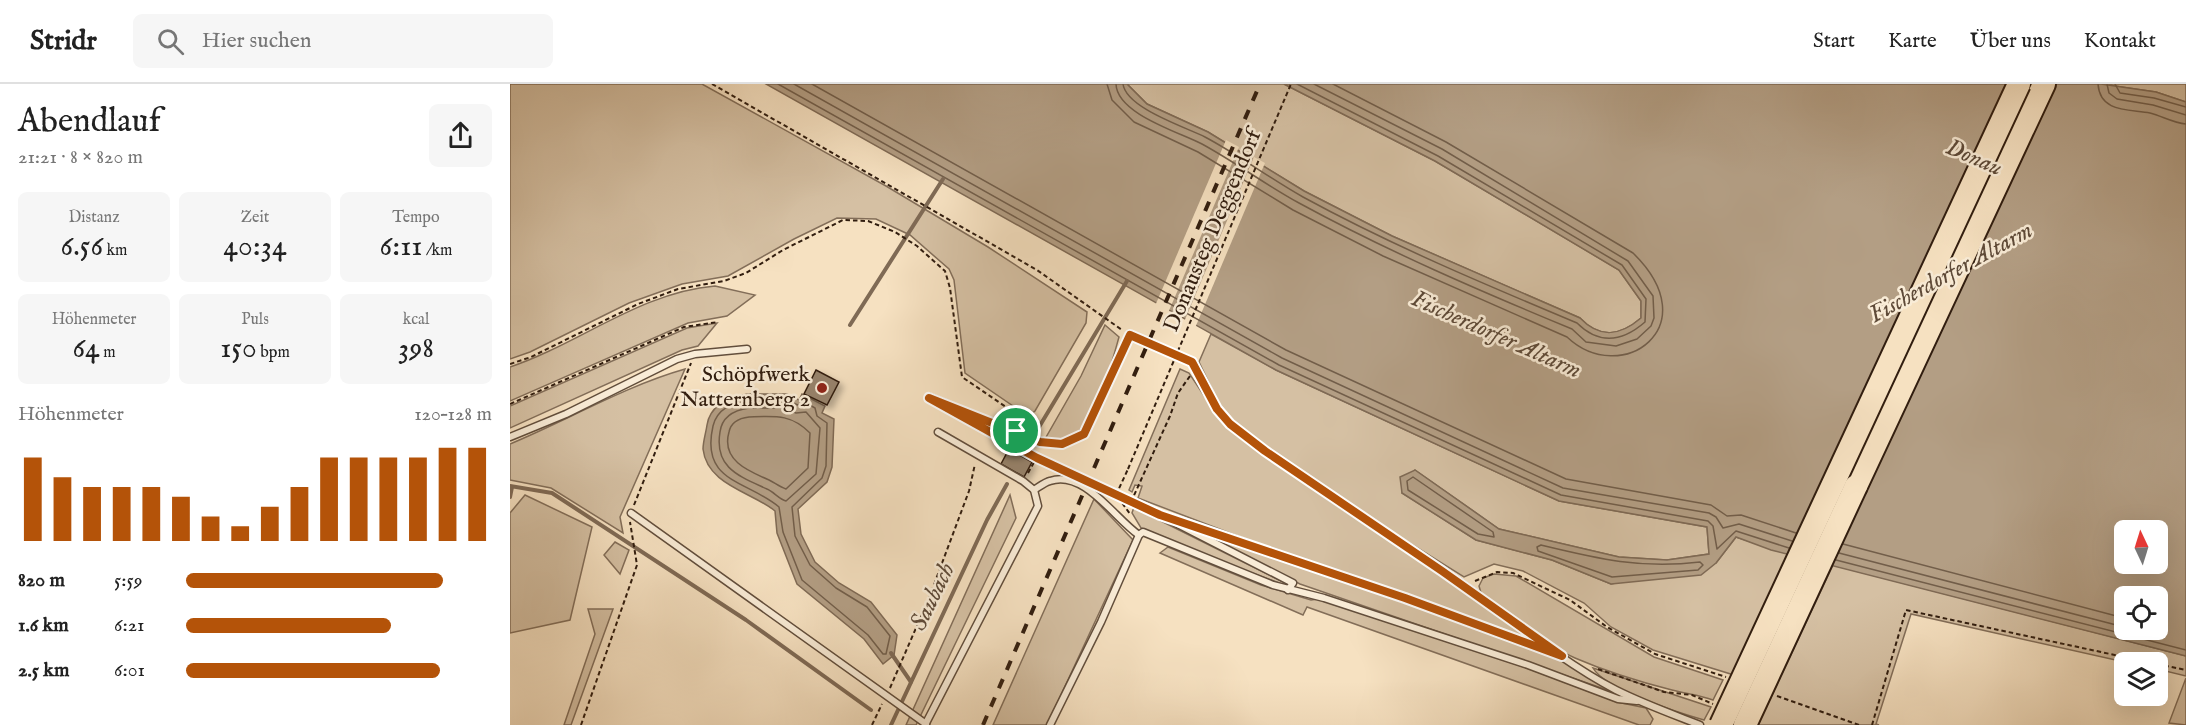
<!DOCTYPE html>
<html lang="de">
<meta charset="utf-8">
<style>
:root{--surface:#fff;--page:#f6f6f6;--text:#222;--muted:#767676;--line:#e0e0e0;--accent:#b45309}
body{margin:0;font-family:"IM FELL English",serif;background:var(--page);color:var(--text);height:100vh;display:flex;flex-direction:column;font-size:22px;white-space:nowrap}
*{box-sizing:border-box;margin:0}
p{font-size:20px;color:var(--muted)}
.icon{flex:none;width:33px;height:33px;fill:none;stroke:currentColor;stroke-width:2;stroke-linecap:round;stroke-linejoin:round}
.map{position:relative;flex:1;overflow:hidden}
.sheet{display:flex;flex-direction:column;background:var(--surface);width:510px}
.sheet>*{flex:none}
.needle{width:39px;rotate:356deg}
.buttons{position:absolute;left:1604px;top:436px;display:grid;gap:12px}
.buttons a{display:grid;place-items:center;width:54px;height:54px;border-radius:9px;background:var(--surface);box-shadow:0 6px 24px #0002;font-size:30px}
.pin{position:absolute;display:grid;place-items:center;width:51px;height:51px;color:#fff;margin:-26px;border:3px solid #fff;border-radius:50%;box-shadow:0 2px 6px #0007}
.round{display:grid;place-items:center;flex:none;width:63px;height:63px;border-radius:9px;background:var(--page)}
.head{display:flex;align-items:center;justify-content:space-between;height:102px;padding:0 18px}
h1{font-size:33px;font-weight:600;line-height:45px}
.figures{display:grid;grid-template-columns:repeat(3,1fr);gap:9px;height:102px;padding:6px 18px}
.figures div{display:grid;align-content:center;border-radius:9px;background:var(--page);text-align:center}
.figures b{font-size:30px;font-weight:600}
.figures small{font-size:16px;font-weight:400}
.figures p{font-size:16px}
.chart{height:168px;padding:12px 18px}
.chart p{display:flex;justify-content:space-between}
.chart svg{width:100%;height:108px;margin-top:6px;stroke:var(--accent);stroke-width:6}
ul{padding:0 18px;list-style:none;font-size:20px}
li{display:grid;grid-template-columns:96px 72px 1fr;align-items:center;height:45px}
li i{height:15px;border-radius:8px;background:var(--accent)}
header{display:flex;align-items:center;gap:36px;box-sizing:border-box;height:84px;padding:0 30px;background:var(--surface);border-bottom:2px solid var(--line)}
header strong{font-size:28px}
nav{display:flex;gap:33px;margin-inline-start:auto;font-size:21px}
.search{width:420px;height:54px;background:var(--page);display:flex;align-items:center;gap:15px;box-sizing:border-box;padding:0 21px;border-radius:9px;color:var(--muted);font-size:22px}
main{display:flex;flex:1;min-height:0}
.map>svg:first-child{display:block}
.green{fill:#d5c0a3;stroke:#836e59;stroke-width:1.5}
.water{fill:#b39e84;stroke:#7f6a55;stroke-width:1.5;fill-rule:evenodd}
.pier{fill:#f6e1c1}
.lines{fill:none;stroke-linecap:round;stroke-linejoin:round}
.shore{stroke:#725e4a;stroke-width:1.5}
.stream{stroke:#7f6a55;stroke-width:4}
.building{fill:#97836c;stroke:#311d0f;stroke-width:1.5;filter:url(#shadow)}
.service-casing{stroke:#624e3c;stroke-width:9}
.motorway-casing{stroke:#311d0f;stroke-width:26}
.path{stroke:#311d0f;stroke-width:2;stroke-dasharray:4.5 3;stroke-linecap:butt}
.service{stroke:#f9ecd7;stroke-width:6}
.motorway{stroke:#f6e1c1;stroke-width:22}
.rail{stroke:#311d0f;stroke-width:4;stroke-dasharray:10 10;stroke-linecap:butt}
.motorway-bridge-casing{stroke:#311d0f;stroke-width:26;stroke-linecap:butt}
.path-bridge{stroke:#311d0f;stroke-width:2;stroke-dasharray:4.5 3;stroke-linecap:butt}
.motorway-bridge{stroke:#f6e1c1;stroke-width:22}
.route-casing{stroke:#fff;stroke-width:12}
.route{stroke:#b45309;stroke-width:8}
.poi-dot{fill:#8f2418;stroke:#f9ecd7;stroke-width:2}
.labels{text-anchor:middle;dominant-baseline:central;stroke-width:5;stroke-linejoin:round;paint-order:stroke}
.street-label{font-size:22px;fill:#311d0f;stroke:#f9ecd7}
.poi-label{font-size:22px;fill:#311d0f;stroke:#f9ecd7;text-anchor:end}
.water-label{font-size:24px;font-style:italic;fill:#5e4a38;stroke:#f9ecd7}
</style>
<header>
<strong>Stridr</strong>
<div class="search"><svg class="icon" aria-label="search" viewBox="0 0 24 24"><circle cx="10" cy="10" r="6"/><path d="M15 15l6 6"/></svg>Hier suchen</div>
<nav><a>Start</a><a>Karte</a><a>Über uns</a><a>Kontakt</a></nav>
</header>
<main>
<section class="sheet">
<div class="head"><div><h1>Abendlauf</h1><p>21:21 · 8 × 820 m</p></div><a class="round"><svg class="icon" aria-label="share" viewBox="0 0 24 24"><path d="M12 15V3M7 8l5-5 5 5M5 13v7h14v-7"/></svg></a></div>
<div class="figures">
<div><p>Distanz</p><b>6.56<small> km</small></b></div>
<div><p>Zeit</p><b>40:34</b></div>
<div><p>Tempo</p><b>6:11<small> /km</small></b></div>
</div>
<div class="figures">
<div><p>Höhenmeter</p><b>64<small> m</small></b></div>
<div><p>Puls</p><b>150<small> bpm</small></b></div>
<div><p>kcal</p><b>398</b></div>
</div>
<div class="chart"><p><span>Höhenmeter</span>120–128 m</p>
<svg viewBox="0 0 160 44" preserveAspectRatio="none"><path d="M5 44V10M15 44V18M25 44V22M35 44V22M45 44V22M55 44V26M65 44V34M75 44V38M85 44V30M95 44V22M105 44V10M115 44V10M125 44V10M135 44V10M145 44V6M155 44V6"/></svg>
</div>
<ul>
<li><b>820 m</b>5:59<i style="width:84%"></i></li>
<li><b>1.6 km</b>6:21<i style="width:67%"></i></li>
<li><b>2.5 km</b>6:01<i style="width:83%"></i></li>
</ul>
</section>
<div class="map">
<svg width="1676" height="641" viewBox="0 0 1676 641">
<defs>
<filter id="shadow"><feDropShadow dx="4.5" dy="4.5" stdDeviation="3" flood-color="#0004"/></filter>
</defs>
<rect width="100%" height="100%" fill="#f6e1c1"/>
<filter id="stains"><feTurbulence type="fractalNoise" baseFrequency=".00333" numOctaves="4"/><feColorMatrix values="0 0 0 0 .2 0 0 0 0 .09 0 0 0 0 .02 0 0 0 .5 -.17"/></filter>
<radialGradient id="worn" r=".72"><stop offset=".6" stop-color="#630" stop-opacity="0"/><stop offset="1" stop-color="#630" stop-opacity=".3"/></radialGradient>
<g class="green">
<polygon points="0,0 192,0 376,102 478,163 577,228 576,239 525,327 512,337 503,322 455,289 444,196 439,185 400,151 366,135 327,134 284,155 218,192 172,200 119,219 20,268 0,275"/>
<path d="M617,0H774L925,77L1109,186L1131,217V234C1110,252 1090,255 1070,234L882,152L794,107L698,48L637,20Z"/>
<polygon points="1591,0 1676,0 1676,18 1646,8"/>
<path d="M205,202L245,211L217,232L178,239L0,317V283C69,260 131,208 205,202Z"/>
<polygon points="207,239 188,262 172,266 0,344 0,322 177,244"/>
<path d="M595,241L609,253C601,281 586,342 558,355C552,357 542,355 535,355L571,292Z"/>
<polygon points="701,250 766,286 1049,417 1197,443 1199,470 1157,476 1109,473 989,445 905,386 892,409 966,456 1042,476 1101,500 1206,479 1226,453 1282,471 1224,591 1143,566 1101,543 1074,519 1013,487 984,480 954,493 829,415 730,347 709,320 689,278"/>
<path d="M175,285L110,433L113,449L41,404L0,396V360C58,336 115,302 175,285Z"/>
<polygon points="670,285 679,289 711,337 821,418 922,484 1023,557 1018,558 780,472 628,414 632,402 625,401 622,408 619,406"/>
<polygon points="15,411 82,443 60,536 0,549 0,429"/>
<polygon points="500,411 506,434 406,641 396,641"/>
<polygon points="584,415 623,456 537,641 483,641"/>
<polygon points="624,423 637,430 775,499 772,500 707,476 631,444 622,429"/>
<polygon points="683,445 1041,570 1109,610 790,500"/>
<polygon points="105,458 119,466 110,490 94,471"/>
<polygon points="658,463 751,501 801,516 808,515 1014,583 1107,618 1136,624 1143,635 1140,641 1129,641 797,523 793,531 650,469"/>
<polygon points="1323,481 1676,572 1676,592 1647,585 1647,579 1619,579 1401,530 1366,640 1369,641 1248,641"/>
<path d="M984,490L1006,492L1144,573L1213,596L1203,616C1189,611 1177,610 1162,606C1130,598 1095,587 1065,574C1032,559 1002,532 972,512L969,502L973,494Z"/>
<polygon points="78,525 103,525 61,641 54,641 85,550"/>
<path d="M1083,584L1201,623L1194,636C1169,629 1095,605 1083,584Z"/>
<polygon points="1676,594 1676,641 1659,639"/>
</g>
<g class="water">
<path d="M256,0H617L637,20L698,48L794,107L882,152L1070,234C1090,255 1110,252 1131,234V217L1109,186L925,77L774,0H1591L1646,8L1676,18V572L1261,466L1226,453L1206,479L1191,491L1101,500L1042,476L966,456L892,409L890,393L905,386L989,445L1109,473L1157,476L1199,470L1197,443L1049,417L766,286ZM1614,447H1647V480H1614ZM1614,513H1647V546H1614Z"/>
<path d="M238,310H277L289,316L292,310L315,322L312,329L324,335L322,383L317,398L288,425L291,450L305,478L329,499L361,518L387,551L384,571L373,580L354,555L287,500L267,449L265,427C242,408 197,401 193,365C193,358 196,348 197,341C200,321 220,313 238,310Z"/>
</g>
<g class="pier">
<polygon points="716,56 729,63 658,229 645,222"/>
<polygon points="744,73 755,79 685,244 674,238"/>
</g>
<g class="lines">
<g class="shore">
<polyline points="268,0 769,281 1051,411 1198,437 1203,442 1207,465 1226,447 1279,464"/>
<polyline points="284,0 772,274 1053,404 1199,429 1206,433 1213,444 1229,440 1282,457"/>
<polyline points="302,0 776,266 1056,395 1201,421 1217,432 1231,431 1286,449"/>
<path d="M597,0L602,16L624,38L688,68L783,126L873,172L1057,253C1111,304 1199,243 1123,169L936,58L823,0"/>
<path d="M606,0C607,30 669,48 692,60C725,78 756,101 789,119C877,167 970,207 1062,245L1076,258L1106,262L1127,255L1141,242L1144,234L1143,212L1118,177L932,65L804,0"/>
<path d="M613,0C616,24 675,43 695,53C729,71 759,94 793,113C881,161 974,200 1067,239C1089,261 1112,258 1135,238L1136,215L1112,181L928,72L787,0"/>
<path d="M1588,0C1590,29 1619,25 1640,29C1652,32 1663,39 1676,40"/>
<polyline points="1597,0 1599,9 1607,15 1643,21 1676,31"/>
<polyline points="1605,0 1610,9 1644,14 1676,23"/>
<path d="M238,316H275L288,321L296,319L305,324L307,332L317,339L316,382L312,394L282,423L285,452L300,481L326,504L357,523L380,552L376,570H373L358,551L292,496L273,448L269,423C237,396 190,399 203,342C207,325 223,318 238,316Z"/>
<path d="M239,324H274L286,329L296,328L310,344L306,390L276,417C269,415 264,408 257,405C229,392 204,384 210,348C212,332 225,326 239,324Z"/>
<path d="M239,333C266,332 281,330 300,349L298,384L276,405C270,403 265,399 259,396C238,387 211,376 219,348C221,338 230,334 239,333Z"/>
<polygon points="903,393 983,448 984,453 968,450 898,406 897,397"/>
<polyline points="1333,460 1614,534"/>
<path d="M1031,461C1089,475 1130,485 1190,478L1193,481L1188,486L1102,493L1028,467L1027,463Z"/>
<polyline points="1329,469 1614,543"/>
<polyline points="1326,476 1676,566"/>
</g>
<g class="stream">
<polyline points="340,241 433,95"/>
<polyline points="526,348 617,197"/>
<polyline points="0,402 42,409 236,536 361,626"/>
<polyline points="0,413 2,403"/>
<polyline points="381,569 401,598"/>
<polyline points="381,641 477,436 497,400"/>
</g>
</g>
<g class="building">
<polygon points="306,286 329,298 317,321 294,310"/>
<polygon points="499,365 522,378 514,393 491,380"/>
</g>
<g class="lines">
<defs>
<g id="service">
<path d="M419,313L530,358L552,360L574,350L619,251L683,278L707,325L720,340C789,393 862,439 934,487C991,526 1045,574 1106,606C1134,620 1162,630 1190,641"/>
<polyline points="0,353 56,330 167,275 185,270 237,265"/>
<path d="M524,406C529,403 535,398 540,397C574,385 605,435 629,451L633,448L763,501L814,514L1018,581L1108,615L1127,617"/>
<polyline points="121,429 416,640"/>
<polyline points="650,431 783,499 778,506"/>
<polyline points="415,641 528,422 524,406 513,397 428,348"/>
<polyline points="540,641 591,538 629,451"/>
</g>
<polyline id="motorway" points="1346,402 1534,0"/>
</defs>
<use href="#service" class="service-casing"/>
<use href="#motorway" class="motorway-casing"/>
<g class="path">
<polyline points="202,0 527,186 612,246"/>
<polyline points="0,280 21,273 128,220 168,205 214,197 236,189 273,166 333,136 358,137 385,148 407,162 435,187 440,204 452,293 499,325 507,338"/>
<polyline points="0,320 174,243 208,238"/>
<polyline points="488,352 551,386"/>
<polyline points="518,389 527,373"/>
<polyline points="592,404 641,427"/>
<polyline points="606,411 618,385"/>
<polyline points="608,413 620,430"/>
<polyline points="621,418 660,332 668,309 680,292"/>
<polyline points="124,421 181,279"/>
<polyline points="715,453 1012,557"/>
<polyline points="965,497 987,488 1003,489 1060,516 1097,543 1145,570 1216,593"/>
<polyline points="1647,580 1676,586"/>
<polyline points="1088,585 1154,608 1182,611 1203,620"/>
<polyline points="380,604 419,514 459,407 465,380"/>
<polyline points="1267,612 1349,641"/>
<polyline points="71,641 127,481 120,438"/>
<polyline points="362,641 372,620"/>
<polyline points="1362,641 1396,526 1642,579"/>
</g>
<use href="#service" class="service"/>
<use href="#motorway" class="motorway"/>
<polyline class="rail" points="473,641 750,0"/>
<defs>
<g id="motorway-bridge">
<polyline points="1211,641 1509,0"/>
<polyline points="1235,641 1346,402"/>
</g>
</defs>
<use href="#motorway-bridge" class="motorway-bridge-casing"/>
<polyline class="path-bridge" points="618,385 781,0"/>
<use href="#motorway-bridge" class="motorway-bridge"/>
</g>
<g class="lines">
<defs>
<polygon id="route" points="620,251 682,278 707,325 720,340 755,367 932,487 1052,572 895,514 650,431 527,374 419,314 530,358 552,360 574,350"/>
</defs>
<use href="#route" class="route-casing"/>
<use href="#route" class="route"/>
</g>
<circle class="poi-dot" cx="312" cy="304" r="6"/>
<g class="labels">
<g class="street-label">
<text transform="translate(703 147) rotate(-67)">Donausteg Deggendorf</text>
</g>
<g class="poi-label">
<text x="300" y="291">Schöpfwerk<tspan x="300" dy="25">Natternberg 2</tspan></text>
</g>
<g class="water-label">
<text transform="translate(1464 74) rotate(23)">Donau</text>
<text transform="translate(1441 189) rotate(-29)">Fischerdorfer Altarm</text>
<text transform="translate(986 251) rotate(24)">Fischerdorfer Altarm</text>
<text transform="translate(423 513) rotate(-64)">Saubach</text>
</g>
</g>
<rect width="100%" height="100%" filter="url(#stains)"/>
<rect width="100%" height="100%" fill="url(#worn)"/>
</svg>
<div class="buttons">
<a><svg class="needle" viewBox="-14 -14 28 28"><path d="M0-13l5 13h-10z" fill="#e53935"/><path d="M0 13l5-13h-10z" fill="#767676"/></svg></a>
<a><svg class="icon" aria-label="locate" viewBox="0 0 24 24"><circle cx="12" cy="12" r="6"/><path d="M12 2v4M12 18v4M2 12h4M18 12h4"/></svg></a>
<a><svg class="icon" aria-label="layers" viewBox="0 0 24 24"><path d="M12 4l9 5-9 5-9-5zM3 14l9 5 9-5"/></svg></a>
</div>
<div class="pin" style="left:506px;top:347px;background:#1e9e55"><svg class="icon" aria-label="arrive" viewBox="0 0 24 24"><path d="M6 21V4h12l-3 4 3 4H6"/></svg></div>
</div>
</main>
